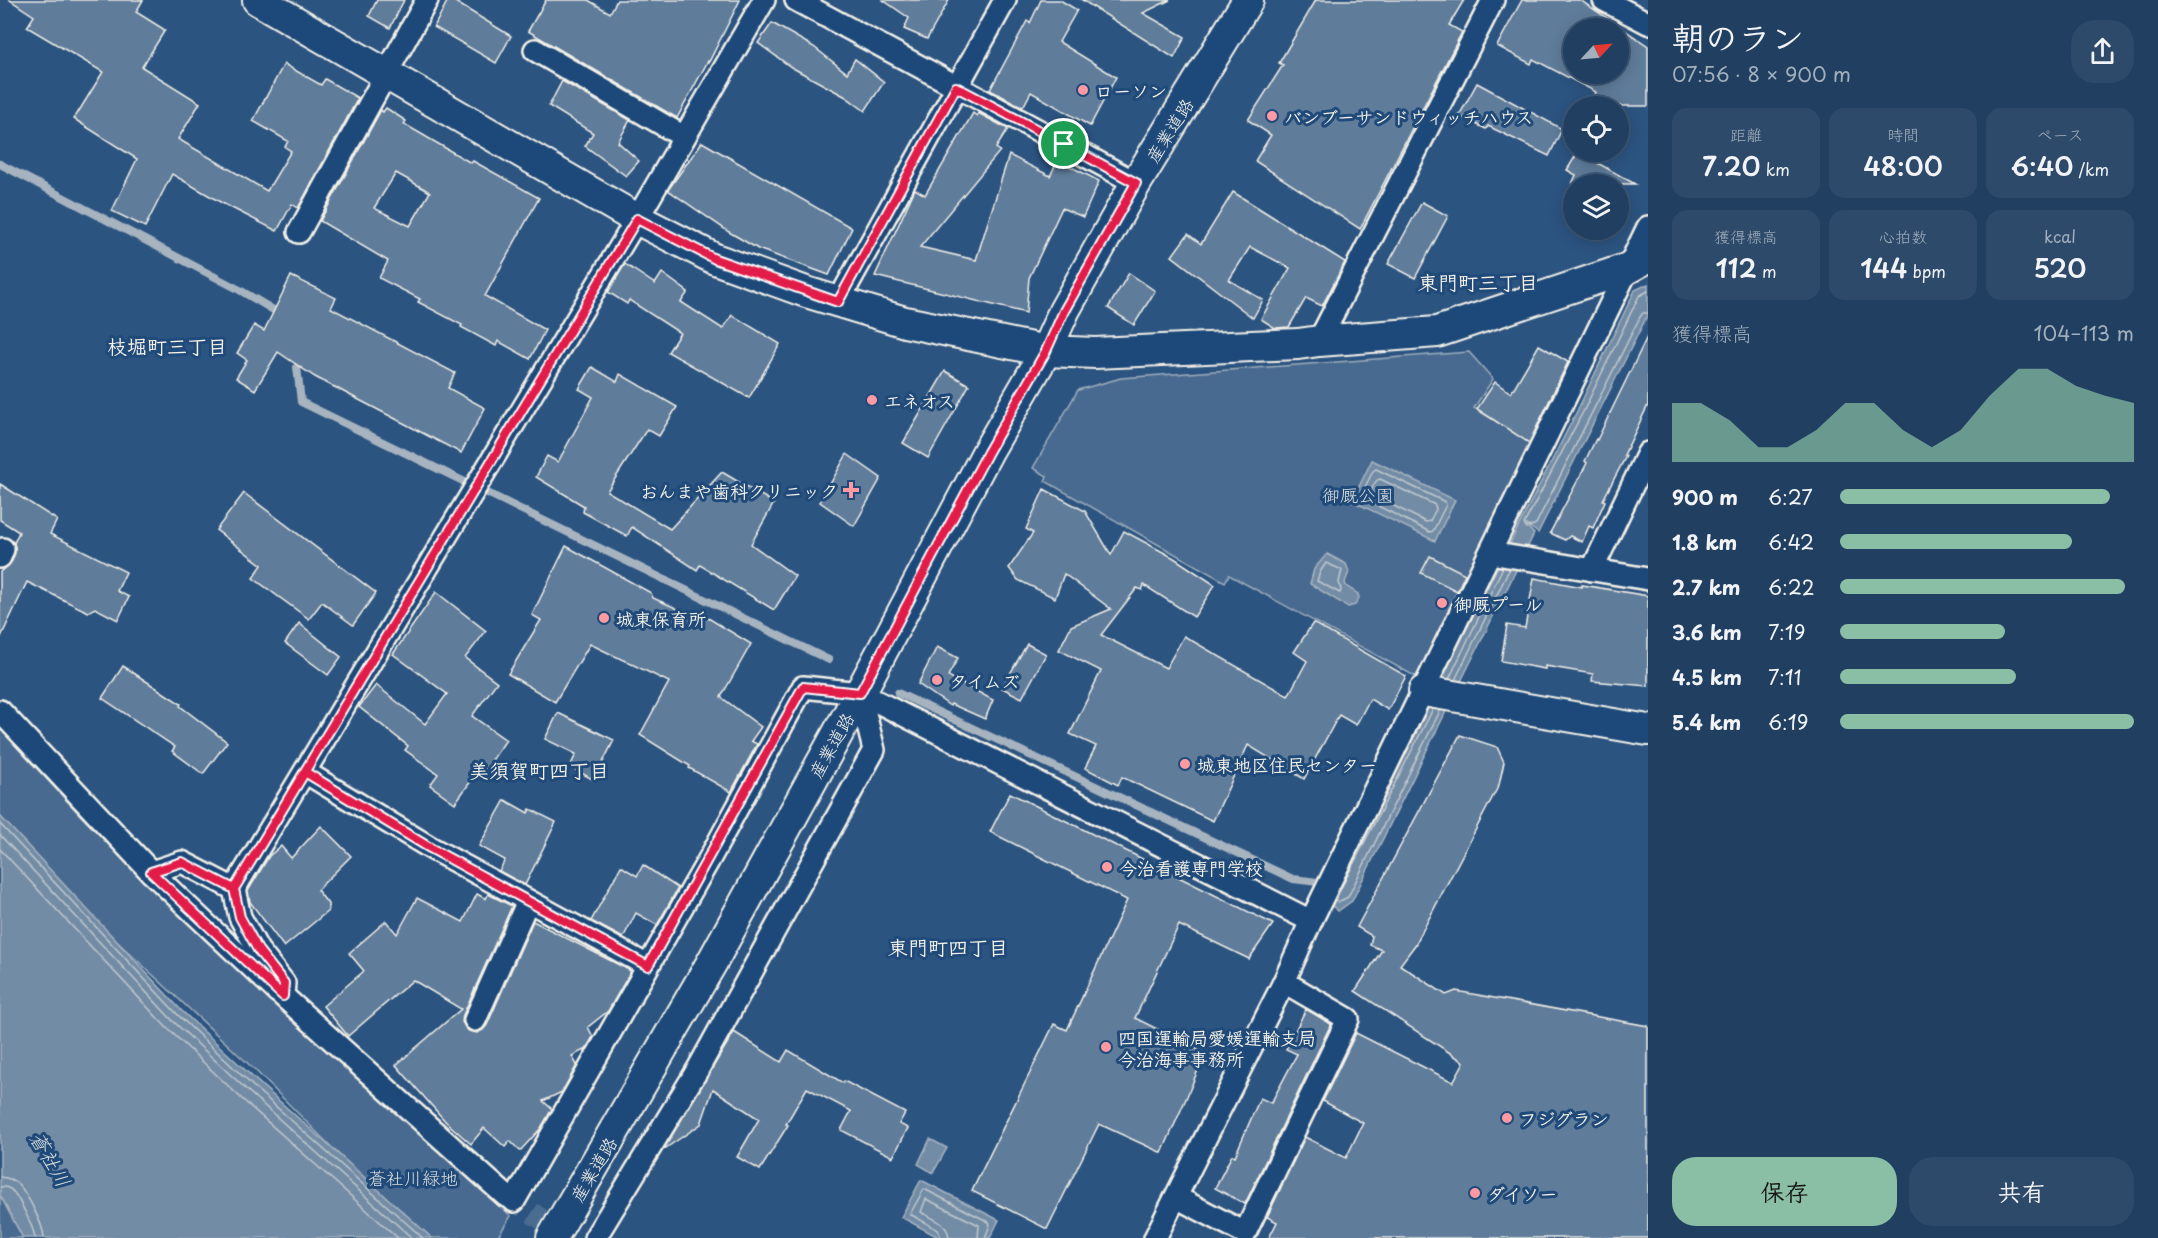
<!DOCTYPE html>
<html lang="ja">
<meta charset="utf-8">
<style>
:root{--surface:#213f61;--page:#2d4a6a;--text:#f1f3f6;--muted:#a2afbd;--line:#3e5876;--accent:#8abfa5}
body{margin:0;font-family:"Playpen Sans","Klee One",sans-serif;background:var(--page);color:var(--text);height:100vh;display:flex;flex-direction:column;font-size:22px;white-space:nowrap}
*{box-sizing:border-box;margin:0}
p{font-size:20px;color:var(--muted)}
.icon{flex:none;width:33px;height:33px;fill:none;stroke:currentColor;stroke-width:2;stroke-linecap:round;stroke-linejoin:round}
.map{position:relative;flex:1;overflow:hidden}
.drawer{display:flex;flex-direction:column;background:var(--surface);width:510px}
.drawer>*{flex:none}
.needle{width:39px;rotate:64deg}
.tools{position:absolute;left:1563px;top:18px;display:grid;gap:12px}
.tools a{display:grid;place-items:center;width:66px;height:66px;border-radius:50%;background:var(--surface);box-shadow:0 3px 15px #0003,0 0 0 2px var(--line);font-size:30px}
.pin{position:absolute;display:grid;place-items:center;width:51px;height:51px;color:#fff;margin:-26px;border:3px solid #fff;border-radius:50%;box-shadow:0 2px 6px #0007}
.round{display:grid;place-items:center;flex:none;width:63px;height:63px;border-radius:24px;background:var(--page)}
.overview{display:flex;align-items:center;justify-content:space-between;height:102px;padding:0 24px}
h1{font-size:33px;font-weight:600;line-height:45px}
.stats{display:grid;grid-template-columns:repeat(3,1fr);gap:9px;height:102px;padding:6px 24px}
.stats div{display:grid;align-content:center;border-radius:15px;background:var(--page);text-align:center}
.stats b{font-size:26px;font-weight:600}
.stats small{font-size:16px;font-weight:400}
.stats p{font-size:16px}
.chart{height:168px;padding:12px 24px}
.chart p{display:flex;justify-content:space-between}
.chart svg{width:100%;height:108px;margin-top:6px;fill:var(--accent);opacity:.7}
.action{display:flex;gap:12px;margin-top:auto;padding:12px 24px}
.action a{flex:1;height:69px;border-radius:24px;background:var(--accent);color:#111;font-size:24px;font-weight:600;line-height:69px;text-align:center}
.action a+a{background:var(--page);color:var(--text)}
ul{padding:0 24px;list-style:none;font-size:20px}
li{display:grid;grid-template-columns:96px 72px 1fr;align-items:center;height:45px}
li i{height:15px;border-radius:8px;background:var(--accent)}
main{display:flex;flex:1;min-height:0}
.map>svg:first-child{display:block}
.green{fill:#496b90;stroke:#9eaebc;stroke-width:1.5}
.water{fill:#738ca6;stroke:#a7b4c0;stroke-width:1.5}
.lines{fill:none;stroke-linecap:round;stroke-linejoin:round}
.shore{stroke:#c0c9ce;stroke-width:1.5}
.stream{stroke:#a7b4c0;stroke-width:8}
.building{fill:#5e7b9a;stroke:#f4f1e8;stroke-width:1.5;fill-rule:evenodd}
.street-tunnel{stroke:#4a6c90;stroke-width:21;stroke-dasharray:21 10;stroke-linecap:butt}
.street-casing{stroke:#f4f1e8;stroke-width:26}
.secondary-casing{stroke:#f4f1e8;stroke-width:34}
.street{stroke:#1f4a7a;stroke-width:21}
.secondary{stroke:#1f4a7a;stroke-width:30}
.route-casing{stroke:#fff;stroke-width:12}
.route{stroke:#e11d48;stroke-width:8}
.poi-dot{fill:#ff9aa2;stroke:#1f4a7a;stroke-width:2}
.labels{text-anchor:middle;dominant-baseline:central;stroke-width:6;stroke-linejoin:round;paint-order:stroke}
.poi-label{font-size:18px;font-weight:bold;fill:#f4f1e8;stroke:#1f4a7a;text-anchor:start}
.street-label{font-size:18px;fill:#f4f1e8;stroke:#1f4a7a}
.park-label{font-size:18px;fill:#dadddb;stroke:#1f4a7a}
.neighbourhood-label{font-size:20px;font-weight:bold;fill:#f4f1e8;stroke:#1f4a7a}
.water-label{font-size:20px;font-style:italic;fill:#dadddb;stroke:#1f4a7a}
</style>
<main>
<div class="map">
<svg width="1648" height="1238" viewBox="0 0 1648 1238">
<rect width="100%" height="100%" fill="#2c5481"/>
<filter id="ink" filterUnits="userSpaceOnUse"><feTurbulence type="fractalNoise" baseFrequency=".0167" numOctaves="2"/><feDisplacementMap in="SourceGraphic" scale="12" xChannelSelector="R" yChannelSelector="G"/><feConvolveMatrix kernelMatrix="1 2 1 2 8 2 1 2 1" color-interpolation-filters="sRGB"/></filter>
<g filter="url(#ink)">
<g class="green">
<polygon points="1469,352 1493,379 1474,408 1531,442 1420,679 1229,575 1225,582 1045,481 1047,476 1033,468 1078,390 1121,378"/>
<polygon points="0,729 80,815 206,941 511,1216 497,1238 427,1238 389,1205 256,1071 82,909 0,820"/>
<polygon points="0,1195 23,1238 0,1238"/>
</g>
<g class="water">
<polygon points="1648,284 1648,314 1538,533 1524,523 1534,534 1352,901 1338,911 1328,902 1577,411 1635,290"/>
<polygon points="1372,460 1455,500 1435,541 1352,501"/>
<polygon points="1327,554 1346,564 1349,572 1345,582 1346,586 1358,594 1359,598 1355,605 1348,607 1310,584 1314,569"/>
<polygon points="0,816 182,1011 258,1082 432,1238 23,1238 0,1195"/>
<polygon points="930,1139 947,1148 933,1173 918,1164"/>
<polygon points="921,1180 999,1220 990,1238 940,1238 901,1217"/>
</g>
<g class="lines">
<g class="shore">
<polyline points="1648,291 1639,296 1582,414 1524,524 1526,528 1536,524 1640,317 1643,313 1648,313"/>
<polygon points="1376,469 1445,502 1446,505 1433,531 1430,532 1362,498 1361,495 1373,471"/>
<path d="M1380,479L1435,505L1436,509L1430,521L1426,522L1372,495C1370,490 1375,480 1380,479Z"/>
<polygon points="1326,563 1342,570 1339,582 1341,590 1340,593 1317,581 1320,572"/>
<polyline points="1449,679 1503,567"/>
<polyline points="1455,680 1510,568"/>
<polyline points="1433,709 1336,898 1338,902 1348,897 1440,711"/>
<polyline points="0,824 178,1015 254,1087 423,1238"/>
<polyline points="0,835 173,1021 249,1092 412,1238"/>
<polyline points="0,849 166,1027 242,1099 398,1238"/>
<path d="M0,1177C7,1178 13,1179 18,1184C27,1193 44,1226 44,1238"/>
<path d="M0,1187C4,1187 6,1186 10,1189C18,1194 34,1229 35,1238"/>
<polyline points="941,1238 938,1230 910,1214 924,1189 989,1222 990,1225 985,1238"/>
<path d="M949,1238C948,1222 932,1219 921,1212L926,1199L979,1225L978,1238"/>
</g>
<g class="stream">
<polyline points="0,164 238,289 282,315"/>
<polyline points="303,358 297,367 301,402 829,660"/>
<polyline points="898,693 1293,879 1326,883"/>
</g>
</g>
<g class="building">
<polygon points="10,0 143,0 136,12 165,30 142,67 200,103 178,139 267,191 291,151 285,147 288,141 253,121 284,64 321,85 325,79 358,98 298,208 292,204 277,231 222,203 172,174 145,227 112,211 137,159 74,119 103,72 27,27 34,16"/>
<polygon points="377,0 404,0 390,28 369,16"/>
<polygon points="448,0 452,0 511,36 496,63 434,27"/>
<polygon points="546,0 588,0 610,13 617,0 740,0 709,62 708,61 677,118 528,31"/>
<polygon points="883,0 949,0 927,39 904,29 909,18"/>
<polygon points="1041,0 1060,0 1077,10 1059,42 1116,77 1090,126 1031,92 1023,107 990,90 1027,21 1030,23"/>
<polygon points="1082,0 1170,0 1143,13 1185,37 1174,58"/>
<polygon points="1316,0 1464,0 1449,25 1462,32 1360,229 1255,161 1271,135 1248,120 1283,65 1279,63"/>
<path d="M1522,0H1580L1648,46V106H1590L1596,92L1533,59L1531,64L1497,46ZM1574,28H1618V74H1574Z"/>
<polygon points="772,23 814,47 847,73 855,59 884,82 865,111 846,97 791,67 758,43"/>
<polygon points="562,81 630,120 618,142 639,161 626,176 585,146 593,133 549,106"/>
<polygon points="1477,83 1562,129 1549,156 1488,126 1486,129 1459,116"/>
<path d="M386,108L406,121L404,124L471,163L473,161L539,198L485,296L545,330L530,359L498,341L496,346L461,327L462,325L418,302L420,299L379,278L388,261L320,221L381,110L383,112ZM396,173L430,192L410,226L374,208Z"/>
<polygon points="973,113 977,116 978,113 1008,129 996,148 1000,151 920,247 976,260 1009,155 1050,176 1058,160 1099,181 1083,217 1062,208 1029,278 1026,313 875,276 915,189 925,195"/>
<polygon points="702,142 852,228 829,275 758,249 729,232 668,190"/>
<polygon points="1578,152 1635,184 1572,184 1576,175 1567,170"/>
<polygon points="1233,192 1345,262 1322,306 1306,298 1289,327 1275,328 1261,319 1290,268 1250,247 1229,280 1263,300 1253,318 1172,256 1188,234 1201,244"/>
<polygon points="1422,202 1448,216 1415,278 1388,264"/>
<polygon points="625,264 655,284 662,273 688,292 681,302 723,329 732,315 780,344 749,398 668,352 680,333 629,300 627,304 608,292"/>
<polygon points="1129,273 1155,291 1134,325 1108,308"/>
<polygon points="291,276 336,298 331,308 455,373 448,388 485,408 461,453 315,377 278,352 255,390 236,378 247,360 237,353 254,325 264,331"/>
<polygon points="1648,335 1648,405 1624,455 1626,456 1603,500 1605,501 1593,528 1589,526 1582,542 1570,536 1565,540 1550,533 1587,463 1585,461 1596,439 1597,440"/>
<polygon points="1539,345 1568,362 1529,443 1477,409 1495,382 1511,393"/>
<polygon points="592,367 617,382 620,374 677,407 659,436 647,429 607,491 670,529 722,472 774,503 751,544 795,576 774,610 700,565 697,570 632,527 627,536 583,512 584,506 536,477 547,456 558,462 593,397 579,389"/>
<polygon points="945,371 969,385 928,458 903,443"/>
<polygon points="847,454 881,478 854,526 820,502"/>
<polygon points="0,484 57,520 50,534 126,572 117,591 129,597 118,620 95,608 88,612 27,582 0,639 0,572 12,561 15,553 14,543 19,532 0,520"/>
<polygon points="1044,489 1085,511 1111,555 1124,531 1174,558 1215,585 1194,617 1144,585 1142,590 1137,588 1101,635 1166,668 1184,636 1288,696 1307,661 1294,652 1313,623 1406,676 1388,710 1370,699 1356,725 1339,715 1304,779 1248,745 1213,821 1122,777 1118,785 1085,768 1096,746 1070,734 1101,671 1059,650 1071,626 1111,609 1064,574 1055,598 1018,580 1009,568 1033,533 1026,529"/>
<polygon points="244,493 376,593 353,625 322,602 309,619 253,578 262,565 216,530"/>
<polygon points="566,546 651,593 653,598 703,620 705,616 751,644 721,697 761,727 751,741 757,744 731,792 689,768 690,766 640,735 669,682 590,644 555,702 508,674 541,620 532,615"/>
<polygon points="1430,556 1465,574 1457,591 1421,573"/>
<polygon points="1534,578 1582,587 1582,585 1648,596 1648,686 1592,681 1593,674 1545,666 1545,669 1501,661 1507,625 1525,628"/>
<polygon points="436,592 486,631 465,658 497,682 472,716 506,740 481,776 477,773 455,803 430,785 438,774 405,750 408,746 359,707 376,685 425,724 447,694 393,654"/>
<polygon points="299,623 341,657 328,675 285,643"/>
<polygon points="1027,644 1046,654 1022,698 1002,688"/>
<polygon points="937,647 958,658 948,676 993,700 985,719 951,704 950,706 918,684"/>
<polygon points="123,666 181,704 180,706 227,742 203,774 172,751 175,747 102,698"/>
<polygon points="558,713 614,740 594,780 570,767 576,754 545,739"/>
<polygon points="1460,735 1497,747 1504,762 1499,785 1415,945 1400,965 1446,995 1456,991 1648,1026 1648,1238 1269,1238 1277,1222 1267,1217 1305,1137 1346,1158 1363,1123 1323,1101 1356,1033 1453,1082 1464,1062 1355,991 1382,950 1370,945 1372,936 1357,927"/>
<polygon points="1010,793 1273,924 1249,959 1179,925 1135,1018 1205,1053 1188,1094 1162,1153 1099,1124 1047,1229 972,1191 1054,1024 1067,1030 1127,900 990,832"/>
<polygon points="505,800 528,813 530,809 556,822 525,885 499,871 505,860 479,846"/>
<polygon points="321,826 351,856 317,890 328,904 328,911 284,947 250,902 248,891 269,856 281,846 291,858"/>
<polygon points="643,865 678,888 657,925 636,913 623,938 591,921 621,866 637,876"/>
<polygon points="477,894 486,899 488,894 512,906 463,1015 462,1022 469,1031 477,1033 483,1030 487,1025 533,921 631,971 608,1011 588,1027 593,1037 586,1049 572,1056 577,1065 562,1092 543,1101 552,1109 541,1128 520,1151 510,1141 505,1147 484,1128 471,1144 446,1122 396,1065 461,1009 413,980 348,1036 323,1006 364,971 349,953 386,921 397,934 417,898 463,922"/>
<polygon points="1306,1009 1331,1024 1245,1204 1215,1188 1232,1155 1235,1156 1260,1098 1271,1103 1297,1054 1286,1049"/>
<polygon points="734,1032 781,1062 788,1050 843,1083 844,1081 905,1113 899,1124 908,1128 893,1157 841,1130 851,1111 807,1088 786,1124 788,1125 760,1170 737,1157 759,1119 713,1089 701,1124 663,1150"/>
</g>
<g class="lines">
<polyline class="street-tunnel" points="506,1196 571,1238"/>
<defs>
<g id="street">
<polyline points="796,0 1136,183"/>
<polyline points="1604,0 1648,23"/>
<polyline points="535,50 684,137"/>
<polyline points="299,232 427,0"/>
<polyline points="838,302 1005,0"/>
<polyline points="1319,341 1493,0"/>
<polyline points="1490,553 1648,579"/>
<polyline points="0,557 3,549"/>
<polyline points="1592,570 1648,453"/>
<polyline points="0,711 151,872 278,992"/>
<polyline points="305,772 431,848 648,966"/>
<polyline points="151,872 182,862 234,889"/>
<polyline points="475,1020 528,901"/>
<polyline points="506,1196 283,996 284,983 258,950 240,917 234,889 637,219 764,0"/>
<polyline points="1176,1197 1245,1233 1348,1019 1284,982"/>
<polyline points="514,1201 711,856 803,687 860,693 1311,921"/>
<polyline points="595,1238 698,1069 874,750 860,693"/>
<polyline points="1155,1238 1284,982 1311,921 1648,227"/>
</g>
<g id="secondary">
<polyline points="258,0 637,219 715,259 806,292 905,322 1046,351 1095,353 1298,344 1319,341 1437,332 1626,269 1648,257"/>
<polyline points="1424,691 1648,730"/>
<polyline points="552,1238 711,964 860,693 988,451 1046,351 1064,311 1136,183 1248,0"/>
</g>
</defs>
<use href="#street" class="street-casing"/>
<use href="#secondary" class="secondary-casing"/>
<use href="#street" class="street"/>
<use href="#secondary" class="secondary"/>
</g>
</g>
<g class="lines" filter="url(#ink)">
<defs>
<polyline id="route" points="1064,144 956,87 838,302 715,259 637,219 234,889 182,862 151,872 283,996 284,983 258,950 240,917 234,889 305,772 430,848 648,966 803,687 860,693 988,452 1046,351 1064,311 1136,183 1064,144"/>
</defs>
<use href="#route" class="route-casing"/>
<use href="#route" class="route"/>
</g>
<g class="poi-dot">
<circle cx="1083" cy="90" r="6"/>
<circle cx="1272" cy="116" r="6"/>
<circle cx="872" cy="400" r="6"/>
<path d="M848 481h6v6h6v6h-6v6h-6v-6h-6v-6h6z"/>
<circle cx="1442" cy="603" r="6"/>
<circle cx="604" cy="618" r="6"/>
<circle cx="937" cy="680" r="6"/>
<circle cx="1185" cy="764" r="6"/>
<circle cx="1107" cy="867" r="6"/>
<circle cx="1106" cy="1047" r="6"/>
<circle cx="1507" cy="1118" r="6"/>
<circle cx="1475" cy="1193" r="6"/>
</g>
<g class="labels">
<g class="poi-label">
<text x="1095" y="90">ローソン</text>
<text x="1284" y="116">バンブーサンドウィッチハウス</text>
<text x="884" y="400">エネオス</text>
<text x="838" y="490" text-anchor="end">おんまや歯科クリニック</text>
<text x="1454" y="603">御厩プール</text>
<text x="616" y="618">城東保育所</text>
<text x="949" y="680">タイムズ</text>
<text x="1197" y="764">城東地区住民センター</text>
<text x="1119" y="867">今治看護専門学校</text>
<text x="1118" y="1037">四国運輸局愛媛運輸支局<tspan x="1118" dy="21">今治海事事務所</tspan></text>
<text x="1519" y="1118">フジグラン</text>
<text x="1487" y="1193">ダイソー</text>
</g>
<g class="street-label">
<text transform="translate(1169 130) rotate(-58)">産業道路</text>
<text transform="translate(831 745) rotate(-61)">産業道路</text>
<text transform="translate(593 1169) rotate(-59)">産業道路</text>
</g>
<g class="park-label">
<text x="1358" y="494">御厩公園</text>
<text x="413" y="1177">蒼社川緑地</text>
</g>
<g class="neighbourhood-label">
<text x="1478" y="282">東門町三丁目</text>
<text x="167" y="346">枝堀町三丁目</text>
<text x="539" y="770">美須賀町四丁目</text>
<text x="948" y="947">東門町四丁目</text>
</g>
<g class="water-label">
<text transform="translate(51 1159) rotate(60)">蒼社川</text>
</g>
</g>
</svg>
<div class="tools">
<a><svg class="needle" viewBox="-14 -14 28 28"><path d="M0-13l5 13h-10z" fill="#e53935"/><path d="M0 13l5-13h-10z" fill="#a2afbd"/></svg></a>
<a><svg class="icon" aria-label="locate" viewBox="0 0 24 24"><circle cx="12" cy="12" r="6"/><path d="M12 2v4M12 18v4M2 12h4M18 12h4"/></svg></a>
<a><svg class="icon" aria-label="layers" viewBox="0 0 24 24"><path d="M12 4l9 5-9 5-9-5zM3 14l9 5 9-5"/></svg></a>
</div>
<div class="pin" style="left:1064px;top:144px;background:#1e9e55"><svg class="icon" aria-label="arrive" viewBox="0 0 24 24"><path d="M6 21V4h12l-3 4 3 4H6"/></svg></div>
</div>
<section class="drawer">
<div class="overview"><div><h1>朝のラン</h1><p>07:56 · 8 × 900 m</p></div><a class="round"><svg class="icon" aria-label="share" viewBox="0 0 24 24"><path d="M12 15V3M7 8l5-5 5 5M5 13v7h14v-7"/></svg></a></div>
<div class="stats">
<div><p>距離</p><b>7.20<small> km</small></b></div>
<div><p>時間</p><b>48:00</b></div>
<div><p>ペース</p><b>6:40<small> /km</small></b></div>
</div>
<div class="stats">
<div><p>獲得標高</p><b>112<small> m</small></b></div>
<div><p>心拍数</p><b>144<small> bpm</small></b></div>
<div><p>kcal</p><b>520</b></div>
</div>
<div class="chart"><p><span>獲得標高</span>104–113 m</p>
<svg viewBox="0 0 160 44" preserveAspectRatio="none"><path d="M0 44V20L10 20L20 27L30 38L40 38L50 31L60 20L70 20L80 31L90 38L100 31L110 17L120 6L130 6L140 13L150 17L160 20V44z"/></svg>
</div>
<ul>
<li><b>900 m</b>6:27<i style="width:92%"></i></li>
<li><b>1.8 km</b>6:42<i style="width:79%"></i></li>
<li><b>2.7 km</b>6:22<i style="width:97%"></i></li>
<li><b>3.6 km</b>7:19<i style="width:56%"></i></li>
<li><b>4.5 km</b>7:11<i style="width:60%"></i></li>
<li><b>5.4 km</b>6:19<i style="width:100%"></i></li>
</ul>
<div class="action"><a>保存</a><a>共有</a></div>
</section>
</main>
